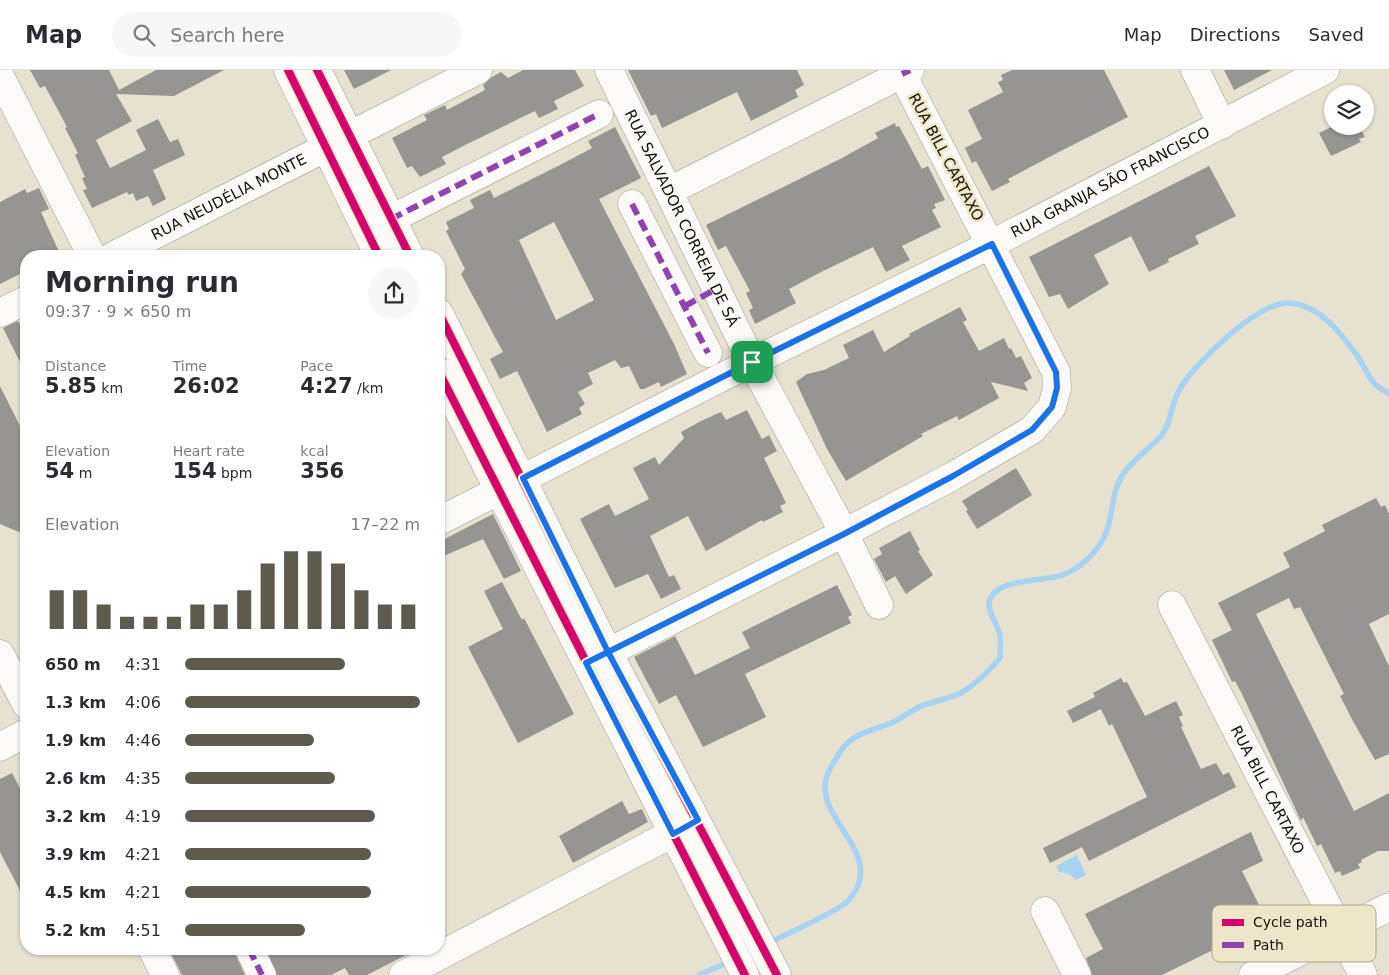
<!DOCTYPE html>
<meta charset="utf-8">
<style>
:root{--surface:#fff;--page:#f7f7f7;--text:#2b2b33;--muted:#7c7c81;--line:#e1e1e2;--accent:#5e5a4d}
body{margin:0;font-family:"DejaVu Sans",sans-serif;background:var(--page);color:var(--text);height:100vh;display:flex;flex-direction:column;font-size:19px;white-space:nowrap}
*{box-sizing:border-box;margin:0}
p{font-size:16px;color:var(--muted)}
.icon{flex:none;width:28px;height:28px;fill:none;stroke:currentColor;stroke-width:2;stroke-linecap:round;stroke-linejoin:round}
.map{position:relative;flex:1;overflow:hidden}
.drawer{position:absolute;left:20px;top:180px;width:425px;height:705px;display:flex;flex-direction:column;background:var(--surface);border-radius:20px;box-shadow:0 1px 4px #0004}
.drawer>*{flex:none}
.tools{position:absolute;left:1324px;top:15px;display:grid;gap:10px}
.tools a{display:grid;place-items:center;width:50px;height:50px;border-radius:50%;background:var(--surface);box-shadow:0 1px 4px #0004;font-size:25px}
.pin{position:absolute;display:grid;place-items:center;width:42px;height:42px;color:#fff;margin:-21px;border-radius:10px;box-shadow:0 2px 8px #0006}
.round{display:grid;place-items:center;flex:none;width:52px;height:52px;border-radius:26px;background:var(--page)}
.headline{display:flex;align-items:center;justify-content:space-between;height:85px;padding:0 25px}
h1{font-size:28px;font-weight:700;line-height:38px}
.figures{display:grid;grid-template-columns:repeat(3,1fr);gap:8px;height:85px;padding:5px 25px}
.figures div{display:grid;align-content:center}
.figures b{font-size:21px;font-weight:700}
.figures small{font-size:14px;font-weight:400}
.figures p{font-size:14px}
.chart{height:140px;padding:10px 25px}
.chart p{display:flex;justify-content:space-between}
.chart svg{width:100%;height:90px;margin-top:5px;stroke:var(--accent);stroke-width:6}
ul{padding:0 25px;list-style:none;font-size:16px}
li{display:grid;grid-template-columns:80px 60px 1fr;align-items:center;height:38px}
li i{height:12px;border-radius:6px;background:var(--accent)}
header{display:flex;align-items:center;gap:30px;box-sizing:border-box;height:70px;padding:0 25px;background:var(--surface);border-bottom:1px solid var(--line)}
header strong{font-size:24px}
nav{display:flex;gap:28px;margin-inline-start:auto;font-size:18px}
.search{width:350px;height:45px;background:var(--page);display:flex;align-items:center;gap:12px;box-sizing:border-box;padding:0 18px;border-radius:28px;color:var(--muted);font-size:19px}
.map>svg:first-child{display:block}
.water{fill:#aad3f1}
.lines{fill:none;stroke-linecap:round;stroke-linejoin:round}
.stream{stroke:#aad3f1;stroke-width:5.5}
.building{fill:#979592;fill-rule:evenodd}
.minor-casing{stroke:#a19e91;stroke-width:29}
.major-casing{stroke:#a19e91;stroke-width:29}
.minor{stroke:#fbfaf8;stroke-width:28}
.major{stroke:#fbfaf8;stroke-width:28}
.quiet{stroke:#8e44ad;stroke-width:6;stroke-dasharray:12 6;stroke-linecap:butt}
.cycleway-casing{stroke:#eee6c8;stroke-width:11}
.cycleway{stroke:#d6006c;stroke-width:8}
.route-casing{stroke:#fff;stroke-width:10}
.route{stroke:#1a73e8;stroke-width:6}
.labels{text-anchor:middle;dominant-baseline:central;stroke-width:5;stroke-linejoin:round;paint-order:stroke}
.street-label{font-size:15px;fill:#141107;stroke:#eee6c8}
.key{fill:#eee6c8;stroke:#ada68e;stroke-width:1}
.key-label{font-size:14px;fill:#141107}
</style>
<header>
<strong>Map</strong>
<div class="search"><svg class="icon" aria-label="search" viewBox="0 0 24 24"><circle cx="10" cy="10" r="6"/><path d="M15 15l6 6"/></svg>Search here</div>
<nav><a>Map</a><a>Directions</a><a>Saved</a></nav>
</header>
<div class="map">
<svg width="1389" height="905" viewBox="0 0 1389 905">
<rect width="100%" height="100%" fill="#e6e1d0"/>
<polygon class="water" points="1077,785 1086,805 1076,810 1069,804 1059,802 1056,796"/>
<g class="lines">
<g class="stream">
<path d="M775,870C790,862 839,841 848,831C889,785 816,752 826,709C829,699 836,688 842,679C854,663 874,660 891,653C902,648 911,641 921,636C934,631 949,629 961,623C977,614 988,601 1000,588C1000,580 1001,573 1000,565C998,555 988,543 989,533C993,507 1045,512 1063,505C1080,498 1096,484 1104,467C1114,448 1110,425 1122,406C1132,389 1149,380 1161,366C1172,353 1171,331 1181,317C1197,291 1258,232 1289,233C1318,234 1340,262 1356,284C1363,293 1366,304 1374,313C1377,317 1384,320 1389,324"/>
<polyline points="699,905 722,895"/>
</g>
</g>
<g class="building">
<polygon points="30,0 109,0 119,20 156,0 224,0 174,26 116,24 132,51 96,70 110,98 146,80 136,60 158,49 170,72 178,69 185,85 153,100 166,129 153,136 148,126 136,131 133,123 129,125 127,122 92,138 83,120 87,119 82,108 85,107 75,85 78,83 65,58 67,57 45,16 40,18"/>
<polygon points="344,0 391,0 354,19"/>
<polygon points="523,0 575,0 584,16 554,31 558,39 539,48 535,41 467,74 442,87 446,94 420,107 412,96 407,98 392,68 427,50 424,45 445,35 447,40 485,20 483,15 492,7 501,2 508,8"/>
<polygon points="628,0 797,0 804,15 795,20 798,27 751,51 737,22 662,58 656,44 651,46"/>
<polygon points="1012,0 1104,0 1128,47 1055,84 1008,109 1010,112 992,121 976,91 972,93 965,78 982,69 968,40 1003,22 998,12 1003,10 1001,5"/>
<polygon points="1224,0 1272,0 1234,20"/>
<polygon points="895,53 896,57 899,56 922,99 928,96 945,130 934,134 936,138 932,140 941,157 902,176 910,190 886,202 873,177 821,202 789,219 796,233 755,254 749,240 753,238 746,223 750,221 726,176 718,180 706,155 842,88 878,68 875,63"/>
<polygon points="1333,56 1359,56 1365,67 1359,69 1361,72 1331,86 1319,63"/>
<path d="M615,57L641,108L599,129L674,274L687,304L661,317L659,312L644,319H640L629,296L621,298L615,290L588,303L593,314L578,322L585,334L579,338L582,344L547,362L517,301L500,309L490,289L503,282L461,204L465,199L446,161L449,159L446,152L474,138L470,130L490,120L494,128L562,94L592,78L588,71ZM554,152L594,230L556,250L519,170Z"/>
<polygon points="1209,96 1236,146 1195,166 1199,174 1168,189 1169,192 1149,202 1131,166 1094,185 1109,214 1068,239 1060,224 1049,227 1029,187"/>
<polygon points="39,118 49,139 41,142 59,182 49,186 26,186 26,201 0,214 0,132 25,119 27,123"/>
<polygon points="960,237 967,250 963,252 979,281 1004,268 1009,279 1011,278 1016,288 1021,286 1032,308 1024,313 1028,321 991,312 999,328 959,350 957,346 921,364 923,366 846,411 827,379 796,312 807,304 824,300 849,288 843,275 873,260 884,282 910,266 909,264"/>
<polygon points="18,251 20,255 26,252 26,304 3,258"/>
<polygon points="0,316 26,368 26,465 0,454"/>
<polygon points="747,340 762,369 769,365 777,381 764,388 786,433 780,436 783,442 763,452 762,450 706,481 688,446 650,466 669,507 674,505 681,519 661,529 648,504 615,518 580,449 609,434 615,446 649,429 633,398 655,387 659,395 684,368 681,362 701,351 721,342 726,350"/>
<polygon points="1016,398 1032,425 977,459 966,441 968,440 962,431"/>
<polygon points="1376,428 1381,437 1385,435 1389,444 1389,544 1369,554 1389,596 1389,684 1375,690 1354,653 1340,626 1344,624 1300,537 1294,539 1289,528 1256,544 1354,741 1389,723 1389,781 1378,781 1361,790 1362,792 1358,794 1360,798 1342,806 1340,801 1335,803 1321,774 1317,776 1303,747 1301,751 1242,624 1235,611 1232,612 1212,570 1232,560 1218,533 1290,497 1283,483 1325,461 1322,455"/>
<polygon points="493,444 521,501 504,509 483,469 439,488 439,472"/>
<polygon points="910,461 920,480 918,481 933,505 906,524 895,506 886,512 874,489 882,484 879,478"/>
<polygon points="502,512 522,550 524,548 574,644 518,673 468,577 503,559 484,521"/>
<polygon points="837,515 852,545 848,547 851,553 745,604 766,647 703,677 676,625 659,634 634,587 675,566 695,605 750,578 742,562"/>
<polygon points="1121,608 1124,613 1127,612 1145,646 1176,631 1183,645 1179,647 1183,656 1181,657 1201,699 1216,693 1223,705 1229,702 1236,717 1089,791 1082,777 1050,793 1043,778 1147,727 1112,654 1109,656 1101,639 1073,653 1067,641 1095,627 1093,623"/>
<polygon points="12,703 26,730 26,832 0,782 0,709"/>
<polygon points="622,731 629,744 642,739 648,752 573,793 559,766"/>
<polygon points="1251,762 1263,791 1242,801 1268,853 1162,905 1092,905 1086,888 1103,879 1085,844"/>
<polygon points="169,879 233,879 245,905 182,905"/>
<polygon points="266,879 418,879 367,905 349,905 345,898 331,905 277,905"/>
</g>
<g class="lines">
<defs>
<g id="minor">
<path id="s1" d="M609,0L752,292L844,463L879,535"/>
<polyline points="1195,0 1222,55"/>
<polyline points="0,6 92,186"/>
<polyline points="669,121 910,0"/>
<polyline points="632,134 708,283"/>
<polyline points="391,149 599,44"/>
<path id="s2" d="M113,186L478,0"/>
<polyline points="0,243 26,230"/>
<path id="s3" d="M439,451L752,292L992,174L1325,0"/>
<path id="s4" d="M1172,535L1363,905"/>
<polyline points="0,584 26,634"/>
<polyline points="587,593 844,463 953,406 1032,360 1052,337 1057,318 1056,302 900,0"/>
<polyline points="0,677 26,663"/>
<polyline points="1045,841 1077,905"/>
<polyline points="152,879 165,905"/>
<polyline points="249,879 262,905"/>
<polyline points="403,905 694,752"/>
<polyline points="1253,905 1389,837"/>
</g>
<g id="major">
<polyline points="288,0 379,186"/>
<polyline points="317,0 410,186"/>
<polyline points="439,243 608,582 777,905"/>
<polyline points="439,302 745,905"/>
</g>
</defs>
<use href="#minor" class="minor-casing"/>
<use href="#major" class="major-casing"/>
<use href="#minor" class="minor"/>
<use href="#major" class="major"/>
<g class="quiet">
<polyline points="902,4 910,0"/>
<polyline points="632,134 708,283"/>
<polyline points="391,149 599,44"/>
<polyline points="685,236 716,219"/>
<polyline points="249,879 262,905"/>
</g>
<defs>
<g id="cycleway">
<polyline points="288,0 379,186"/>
<polyline points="317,0 410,186"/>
<polyline points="439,243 608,582 777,905"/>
<polyline points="439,302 745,905"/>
</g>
</defs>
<use href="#cycleway" class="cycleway-casing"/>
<use href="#cycleway" class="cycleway"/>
</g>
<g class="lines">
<defs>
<polyline id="route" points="752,292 523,408 608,582 586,593 673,764 698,750 608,582 844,464 953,406 1032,360 1052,337 1057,318 1056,302 992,174 752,292"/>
</defs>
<use href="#route" class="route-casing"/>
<use href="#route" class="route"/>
</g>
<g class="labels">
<g class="street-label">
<text transform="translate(946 87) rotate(62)">RUA BILL CARTAXO</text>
<text stroke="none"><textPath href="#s3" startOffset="752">RUA GRANJA SÃO FRANCISCO</textPath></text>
<text stroke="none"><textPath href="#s2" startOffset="130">RUA NEUDÉLIA MONTE</textPath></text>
<text stroke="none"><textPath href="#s1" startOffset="165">RUA SALVADOR CORREIA DE SÁ</textPath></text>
<text stroke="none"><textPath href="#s4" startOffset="208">RUA BILL CARTAXO</textPath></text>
</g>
</g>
<rect x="1212" y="835" width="164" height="57" rx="8" class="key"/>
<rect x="1222" y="849" width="22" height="7" fill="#d6006c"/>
<rect x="1222" y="872" width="22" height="6" fill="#8e44ad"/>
<g class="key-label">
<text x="1253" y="857">Cycle path</text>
<text x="1253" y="880">Path</text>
</g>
</svg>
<div class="tools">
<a><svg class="icon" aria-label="layers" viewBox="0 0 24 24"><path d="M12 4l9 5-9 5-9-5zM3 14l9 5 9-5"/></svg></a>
</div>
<div class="pin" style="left:752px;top:292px;background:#1e9e55"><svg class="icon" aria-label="arrive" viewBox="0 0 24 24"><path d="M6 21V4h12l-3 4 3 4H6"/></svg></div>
<section class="drawer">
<div class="headline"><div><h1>Morning run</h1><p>09:37 · 9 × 650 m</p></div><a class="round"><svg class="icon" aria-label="share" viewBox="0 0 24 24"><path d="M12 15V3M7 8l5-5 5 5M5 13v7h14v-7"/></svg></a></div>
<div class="figures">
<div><p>Distance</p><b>5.85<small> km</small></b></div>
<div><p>Time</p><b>26:02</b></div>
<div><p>Pace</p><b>4:27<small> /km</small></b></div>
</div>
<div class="figures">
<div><p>Elevation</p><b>54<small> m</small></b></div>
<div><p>Heart rate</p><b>154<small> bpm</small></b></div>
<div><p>kcal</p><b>356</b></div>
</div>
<div class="chart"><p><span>Elevation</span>17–22 m</p>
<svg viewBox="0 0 160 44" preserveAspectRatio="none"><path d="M5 44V25M15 44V25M25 44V32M35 44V38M45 44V38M55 44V38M65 44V32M75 44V32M85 44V25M95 44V12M105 44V6M115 44V6M125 44V12M135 44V25M145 44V32M155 44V32"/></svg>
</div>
<ul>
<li><b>650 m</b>4:31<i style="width:68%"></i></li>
<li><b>1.3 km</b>4:06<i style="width:100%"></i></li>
<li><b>1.9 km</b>4:46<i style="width:55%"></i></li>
<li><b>2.6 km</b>4:35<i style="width:64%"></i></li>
<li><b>3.2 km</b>4:19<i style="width:81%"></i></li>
<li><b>3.9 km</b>4:21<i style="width:79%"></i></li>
<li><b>4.5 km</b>4:21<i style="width:79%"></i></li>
<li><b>5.2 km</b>4:51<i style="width:51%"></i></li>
</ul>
</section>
</div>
